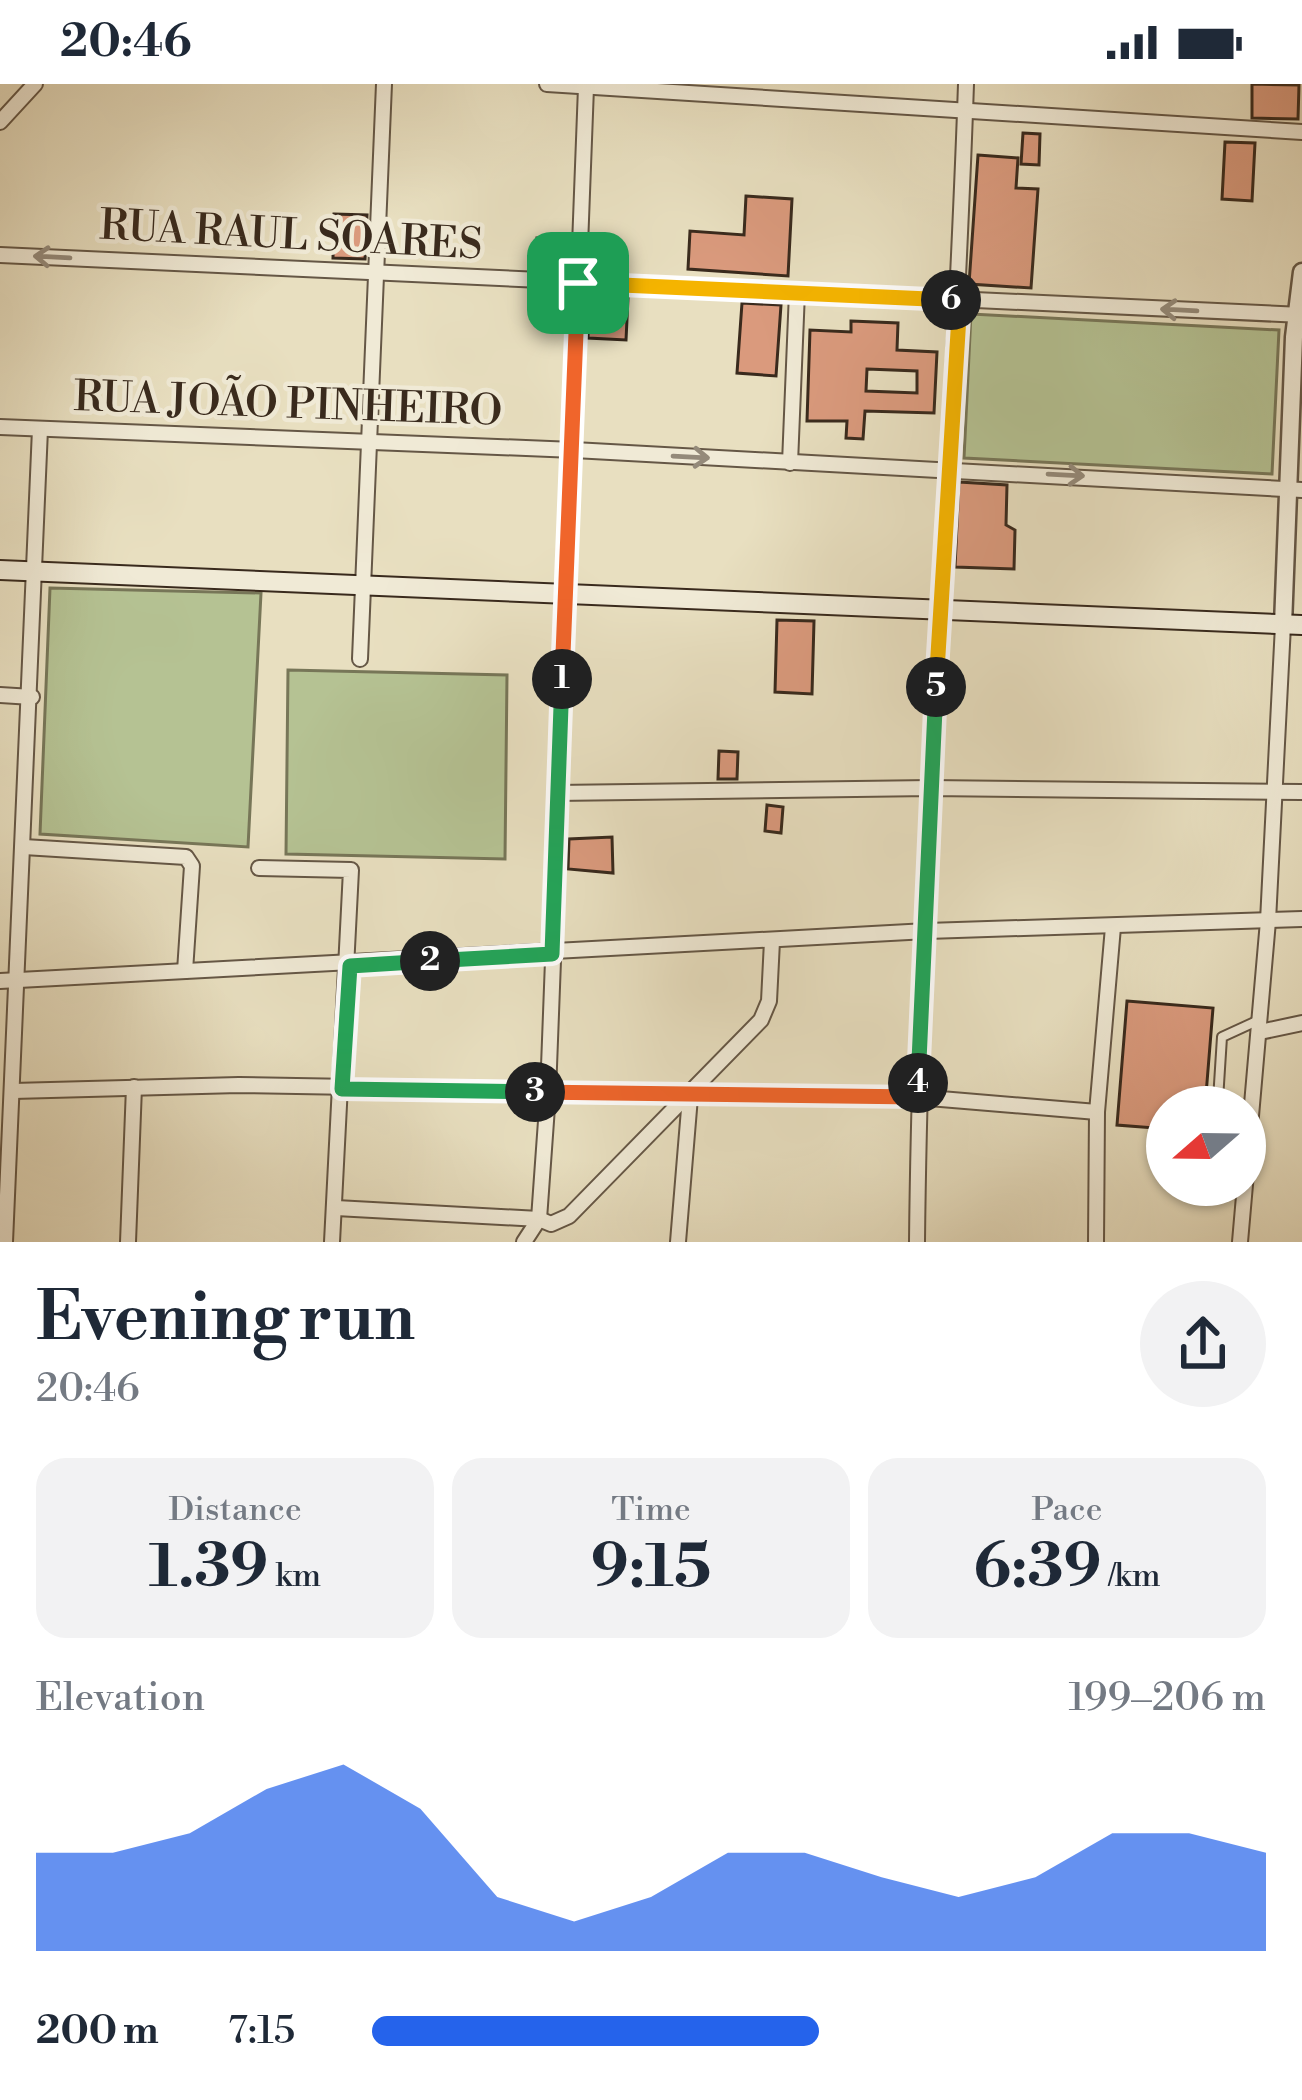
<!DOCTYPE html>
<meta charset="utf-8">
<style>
:root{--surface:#fff;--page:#f2f2f3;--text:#1f2937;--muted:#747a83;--accent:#2563eb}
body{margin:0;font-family:"Libre Bodoni",serif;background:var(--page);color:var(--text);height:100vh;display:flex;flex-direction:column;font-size:45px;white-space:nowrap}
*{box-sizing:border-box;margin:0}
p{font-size:39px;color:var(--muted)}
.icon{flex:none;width:66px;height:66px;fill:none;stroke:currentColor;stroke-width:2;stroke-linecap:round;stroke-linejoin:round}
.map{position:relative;height:1158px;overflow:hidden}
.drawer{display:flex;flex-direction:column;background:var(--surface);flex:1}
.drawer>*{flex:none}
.needle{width:78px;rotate:250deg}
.controls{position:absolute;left:1146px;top:1002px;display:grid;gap:24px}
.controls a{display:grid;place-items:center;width:120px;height:120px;border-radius:50%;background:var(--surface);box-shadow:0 3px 9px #0004;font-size:60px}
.pin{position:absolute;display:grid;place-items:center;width:102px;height:102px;color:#fff;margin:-51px;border-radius:24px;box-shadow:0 6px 18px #0006}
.km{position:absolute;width:60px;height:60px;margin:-30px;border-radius:50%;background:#222;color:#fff;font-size:33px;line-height:60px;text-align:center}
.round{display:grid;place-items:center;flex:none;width:126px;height:126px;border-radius:63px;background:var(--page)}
.summary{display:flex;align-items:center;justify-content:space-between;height:204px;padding:0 36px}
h1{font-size:66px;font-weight:800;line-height:90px}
.figures{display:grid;grid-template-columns:repeat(3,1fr);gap:18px;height:204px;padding:12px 36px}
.figures div{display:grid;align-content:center;border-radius:30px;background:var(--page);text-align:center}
.figures b{font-size:60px;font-weight:800}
.figures small{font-size:33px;font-weight:400}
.figures p{font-size:33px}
.chart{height:336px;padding:24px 36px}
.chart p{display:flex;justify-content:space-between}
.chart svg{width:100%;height:216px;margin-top:12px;fill:var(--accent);opacity:.7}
ul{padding:0 36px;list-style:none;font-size:39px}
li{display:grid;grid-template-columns:192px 144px 1fr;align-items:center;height:90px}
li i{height:30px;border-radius:15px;background:var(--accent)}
.status{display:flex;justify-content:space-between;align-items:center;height:84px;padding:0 60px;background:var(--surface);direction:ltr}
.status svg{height:33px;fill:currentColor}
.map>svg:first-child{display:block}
.green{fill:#b5c293;stroke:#777658;stroke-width:3}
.building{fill:#da9a7d;stroke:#392a1d;stroke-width:3;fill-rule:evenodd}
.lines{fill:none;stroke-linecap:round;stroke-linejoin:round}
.service-casing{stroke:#655746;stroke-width:12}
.minor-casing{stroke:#655746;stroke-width:18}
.tertiary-casing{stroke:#655746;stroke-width:21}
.secondary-casing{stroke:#392a1d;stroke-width:22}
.service{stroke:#f0ead6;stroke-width:8}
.minor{stroke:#f0ead6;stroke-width:14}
.tertiary{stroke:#f0ead6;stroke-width:16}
.secondary{stroke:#f0ead6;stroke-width:18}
.oneway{stroke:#948a7a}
.split-1-casing{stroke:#fff;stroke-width:24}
.split-2-casing{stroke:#fff;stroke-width:24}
.split-3-casing{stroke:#fff;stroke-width:24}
.split-4-casing{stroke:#fff;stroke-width:24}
.split-5-casing{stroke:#fff;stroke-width:24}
.split-6-casing{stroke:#fff;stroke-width:24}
.split-7-casing{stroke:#fff;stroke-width:24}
.split-1{stroke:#f0652b;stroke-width:15}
.split-2{stroke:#22a559;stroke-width:15}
.split-3{stroke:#22a559;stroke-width:15}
.split-4{stroke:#f0652b;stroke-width:15}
.split-5{stroke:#22a559;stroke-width:15}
.split-6{stroke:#f5b400;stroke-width:15}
.split-7{stroke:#f5b400;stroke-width:15}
.labels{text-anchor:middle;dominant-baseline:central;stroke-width:9;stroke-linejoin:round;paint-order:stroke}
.street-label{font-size:42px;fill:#392a1d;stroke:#f0ead6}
</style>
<div class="status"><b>20:46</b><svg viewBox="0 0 49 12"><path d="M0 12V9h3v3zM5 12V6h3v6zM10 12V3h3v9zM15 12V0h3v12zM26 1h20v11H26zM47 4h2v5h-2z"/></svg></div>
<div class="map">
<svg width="1302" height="1158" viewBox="0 0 1302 1158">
<rect width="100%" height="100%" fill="#e8dfc0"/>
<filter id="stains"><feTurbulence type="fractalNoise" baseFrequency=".00167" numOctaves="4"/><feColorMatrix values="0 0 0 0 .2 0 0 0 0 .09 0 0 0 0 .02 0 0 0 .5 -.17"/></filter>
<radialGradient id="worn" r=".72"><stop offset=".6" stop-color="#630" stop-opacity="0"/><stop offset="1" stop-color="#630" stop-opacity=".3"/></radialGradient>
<g class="green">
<polygon points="971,230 1279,246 1272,390 964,374"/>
<polygon points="50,504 261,509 248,763 40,750"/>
<polygon points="288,586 507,591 505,775 286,770"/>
</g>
<g class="building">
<polygon points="1252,0 1299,1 1298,35 1252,34"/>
<polygon points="1023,49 1040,50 1039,81 1021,80"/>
<polygon points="1225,58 1255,59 1252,117 1222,115"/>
<polygon points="978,71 1018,74 1016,104 1038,105 1031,204 969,200"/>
<polygon points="746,112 792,115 788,192 688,185 690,147 744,151"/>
<polygon points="334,130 367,131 365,175 333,174"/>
<rect x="537" y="154" width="29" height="28"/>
<polygon points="589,212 628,214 626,256 588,254"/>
<polygon points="742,219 781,221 776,292 737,289"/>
<path d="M851,237L898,239L897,266L937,268L934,329L865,327L863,355L846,354L847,337H807L810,246L851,248ZM867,285L917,287V309L866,307Z"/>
<polygon points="959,398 1007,401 1006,441 1015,446 1014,485 955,483"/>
<polygon points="777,536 814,537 812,610 775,608"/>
<polygon points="719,667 738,668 737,695 718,695"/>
<polygon points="767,721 783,723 781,749 765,747"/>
<polygon points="612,753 613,789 568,785 569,755"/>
<polygon points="1127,917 1213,924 1205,1023 1167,1023 1167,1045 1117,1041"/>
</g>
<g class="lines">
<defs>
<polyline id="service" points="1231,1023 1218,1016 1222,953 1259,936"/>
<g id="minor">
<polyline points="547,0 1302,48"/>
<polyline points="0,38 35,0"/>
<polyline points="0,171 1302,231"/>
<polyline points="0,343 574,366 1302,406"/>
<polyline points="790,379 797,208"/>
<polyline points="360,575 384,0"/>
<polyline points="0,611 32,613"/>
<polyline points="556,709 930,704 1302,708"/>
<polyline points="24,763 186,773 192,782 185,887"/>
<polyline points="259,784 351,786 332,1158"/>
<polyline points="0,897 927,847 1302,835"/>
<polyline points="1260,948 1302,939"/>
<polyline points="13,1007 239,1001 917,1013 1097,1028"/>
<polyline points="336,1124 539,1135 551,1140 569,1132 761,936 769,917 772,857"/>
<polyline points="5,1158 40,345"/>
<polyline points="128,1158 134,1003"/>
<polyline points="524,1158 539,1135 548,1009 586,3"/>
<polyline points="678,1158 690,1013"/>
<path d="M917,1158C921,772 953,386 966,0"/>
<polyline points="1096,1158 1097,1028 1113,843"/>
<polyline points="1240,1158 1268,837 1283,541"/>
</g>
<polyline id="tertiary" points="1283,541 1294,253 1302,188"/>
<polyline id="secondary" points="0,486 1302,541"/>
</defs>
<use href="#service" class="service-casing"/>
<use href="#minor" class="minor-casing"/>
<use href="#tertiary" class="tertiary-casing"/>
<use href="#secondary" class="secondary-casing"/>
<use href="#service" class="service"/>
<use href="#minor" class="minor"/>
<use href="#tertiary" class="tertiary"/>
<use href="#secondary" class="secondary"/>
</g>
<defs><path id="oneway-shaft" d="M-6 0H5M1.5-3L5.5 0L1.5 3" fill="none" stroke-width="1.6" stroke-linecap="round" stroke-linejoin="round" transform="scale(3)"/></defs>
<g class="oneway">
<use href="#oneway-shaft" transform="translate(52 173) rotate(-177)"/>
<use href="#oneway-shaft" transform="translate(1179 226) rotate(-177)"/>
<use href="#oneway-shaft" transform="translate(691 373) rotate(3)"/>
<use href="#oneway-shaft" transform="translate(1066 391) rotate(3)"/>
</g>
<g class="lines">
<defs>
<polyline id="split-1" points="562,595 578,199"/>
<polyline id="split-2" points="430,877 552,870 562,595"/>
<polyline id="split-3" points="430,877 350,882 342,1005 535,1008"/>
<polyline id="split-4" points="535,1008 917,1013 918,999"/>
<polyline id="split-5" points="918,999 936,603"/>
<polyline id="split-6" points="936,603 960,216 951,216"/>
<polyline id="split-7" points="578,199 951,216"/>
</defs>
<use href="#split-1" class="split-1-casing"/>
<use href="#split-2" class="split-2-casing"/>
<use href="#split-3" class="split-3-casing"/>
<use href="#split-4" class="split-4-casing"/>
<use href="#split-5" class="split-5-casing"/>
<use href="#split-6" class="split-6-casing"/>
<use href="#split-7" class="split-7-casing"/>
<use href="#split-1" class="split-1"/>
<use href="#split-2" class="split-2"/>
<use href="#split-3" class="split-3"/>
<use href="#split-4" class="split-4"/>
<use href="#split-5" class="split-5"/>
<use href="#split-6" class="split-6"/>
<use href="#split-7" class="split-7"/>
</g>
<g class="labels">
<g class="street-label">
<text transform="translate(291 152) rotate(3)">RUA RAUL SOARES</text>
<text transform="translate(288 321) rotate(2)">RUA JOÃO PINHEIRO</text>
</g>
</g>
<rect width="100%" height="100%" filter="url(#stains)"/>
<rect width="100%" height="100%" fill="url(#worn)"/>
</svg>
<div class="controls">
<a><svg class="needle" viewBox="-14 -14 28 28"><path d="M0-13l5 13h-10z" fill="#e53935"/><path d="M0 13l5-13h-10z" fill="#747a83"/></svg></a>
</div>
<div class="pin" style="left:578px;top:199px;background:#1e9e55"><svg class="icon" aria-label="arrive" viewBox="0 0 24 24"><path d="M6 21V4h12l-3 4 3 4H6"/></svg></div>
<b class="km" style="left:562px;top:595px">1</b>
<b class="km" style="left:430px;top:877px">2</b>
<b class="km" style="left:535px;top:1008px">3</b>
<b class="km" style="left:918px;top:999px">4</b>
<b class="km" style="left:936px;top:603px">5</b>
<b class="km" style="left:951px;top:216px">6</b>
</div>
<section class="drawer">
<div class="summary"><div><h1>Evening run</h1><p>20:46</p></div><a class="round"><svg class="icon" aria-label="share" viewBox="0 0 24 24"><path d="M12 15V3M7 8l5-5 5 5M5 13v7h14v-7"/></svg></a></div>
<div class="figures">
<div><p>Distance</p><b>1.39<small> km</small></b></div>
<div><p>Time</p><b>9:15</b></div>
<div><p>Pace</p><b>6:39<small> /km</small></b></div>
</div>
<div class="chart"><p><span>Elevation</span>199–206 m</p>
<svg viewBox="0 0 160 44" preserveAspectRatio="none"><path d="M0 44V24L10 24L20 20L30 11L40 6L50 15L60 33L70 38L80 33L90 24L100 24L110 29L120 33L130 29L140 20L150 20L160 24V44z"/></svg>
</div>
<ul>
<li><b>200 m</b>7:15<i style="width:50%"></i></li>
</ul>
</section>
